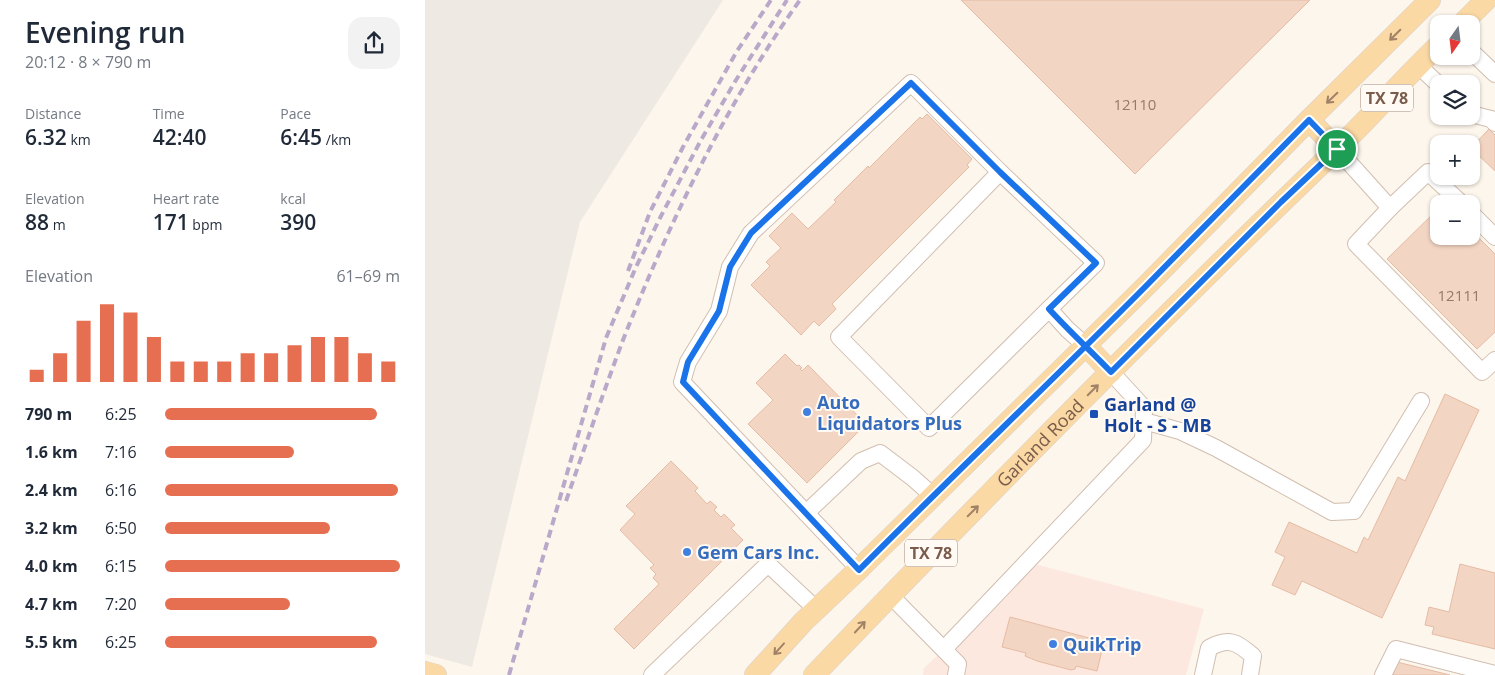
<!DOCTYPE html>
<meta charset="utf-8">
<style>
:root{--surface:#fff;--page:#f2f2f3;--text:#1f2937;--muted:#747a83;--accent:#e76f51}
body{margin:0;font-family:"Open Sans",sans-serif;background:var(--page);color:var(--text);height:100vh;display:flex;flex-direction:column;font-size:19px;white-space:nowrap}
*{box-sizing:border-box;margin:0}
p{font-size:16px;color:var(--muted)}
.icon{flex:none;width:28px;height:28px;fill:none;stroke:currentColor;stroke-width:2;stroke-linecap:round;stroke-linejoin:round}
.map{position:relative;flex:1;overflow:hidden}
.sheet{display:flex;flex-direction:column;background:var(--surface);width:425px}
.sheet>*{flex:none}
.needle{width:32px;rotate:194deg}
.fabs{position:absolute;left:1005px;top:15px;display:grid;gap:10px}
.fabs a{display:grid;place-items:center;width:50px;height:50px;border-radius:10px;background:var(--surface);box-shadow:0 1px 4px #0004;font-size:25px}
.pin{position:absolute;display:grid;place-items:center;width:42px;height:42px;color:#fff;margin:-21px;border:2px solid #fff;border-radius:50%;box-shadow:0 1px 5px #0007}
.round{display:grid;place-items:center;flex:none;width:52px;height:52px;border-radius:15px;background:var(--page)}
.headline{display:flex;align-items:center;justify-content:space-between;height:85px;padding:0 25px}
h1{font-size:28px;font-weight:600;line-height:38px}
.figures{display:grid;grid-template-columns:repeat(3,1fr);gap:8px;height:85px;padding:5px 25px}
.figures div{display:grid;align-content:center}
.figures b{font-size:21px;font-weight:600}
.figures small{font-size:14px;font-weight:400}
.figures p{font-size:14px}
.chart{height:140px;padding:10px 25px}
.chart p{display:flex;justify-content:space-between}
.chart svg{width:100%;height:90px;margin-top:5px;stroke:var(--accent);stroke-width:6}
ul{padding:0 25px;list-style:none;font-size:16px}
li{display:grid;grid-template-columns:80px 60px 1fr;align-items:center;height:38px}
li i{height:12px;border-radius:6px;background:var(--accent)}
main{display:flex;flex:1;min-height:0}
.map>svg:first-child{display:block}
.commercial{fill:#fde8e0}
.industrial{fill:#efe9e4}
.building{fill:#f3d5c3;stroke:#e6bba3}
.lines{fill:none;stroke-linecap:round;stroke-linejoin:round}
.minor-casing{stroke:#d1beb0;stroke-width:18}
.major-casing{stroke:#dad1cd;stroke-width:22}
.minor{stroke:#fff;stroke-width:16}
.major{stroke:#fbd9a5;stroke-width:21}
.rail{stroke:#b9a8c9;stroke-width:4;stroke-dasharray:8 5;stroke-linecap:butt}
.oneway{stroke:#a18267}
.route-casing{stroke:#fff;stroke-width:10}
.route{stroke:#1a73e8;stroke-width:6}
.shop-dot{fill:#3f7fe0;stroke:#fffaf3;stroke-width:2}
.transit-dot{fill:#1a4fb4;stroke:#fffaf3;stroke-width:2}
.labels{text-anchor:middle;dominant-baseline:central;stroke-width:4;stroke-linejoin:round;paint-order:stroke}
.number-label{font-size:15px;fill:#987a6a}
.shield{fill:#fffaf3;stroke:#a28b7f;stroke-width:1}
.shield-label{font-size:16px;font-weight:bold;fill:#7a5c4d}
.shop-label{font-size:18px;font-weight:bold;fill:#366cbe;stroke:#fffaf3;text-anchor:start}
.transit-label{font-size:18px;font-weight:bold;fill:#164399;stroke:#fffaf3;text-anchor:start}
.street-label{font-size:18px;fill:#7a5c4d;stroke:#fffaf3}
</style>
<main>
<section class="sheet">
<div class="headline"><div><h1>Evening run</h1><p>20:12 · 8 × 790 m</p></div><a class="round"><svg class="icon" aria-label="share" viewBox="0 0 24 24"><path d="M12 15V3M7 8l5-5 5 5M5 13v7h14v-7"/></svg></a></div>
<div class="figures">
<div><p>Distance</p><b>6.32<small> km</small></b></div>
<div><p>Time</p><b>42:40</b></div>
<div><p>Pace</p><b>6:45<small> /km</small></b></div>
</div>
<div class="figures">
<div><p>Elevation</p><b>88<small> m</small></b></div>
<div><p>Heart rate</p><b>171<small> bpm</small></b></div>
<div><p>kcal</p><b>390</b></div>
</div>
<div class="chart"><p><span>Elevation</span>61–69 m</p>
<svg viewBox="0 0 160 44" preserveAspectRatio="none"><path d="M5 44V38M15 44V30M25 44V14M35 44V6M45 44V10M55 44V22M65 44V34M75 44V34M85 44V34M95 44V30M105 44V30M115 44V26M125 44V22M135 44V22M145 44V30M155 44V34"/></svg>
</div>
<ul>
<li><b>790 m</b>6:25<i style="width:90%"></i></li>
<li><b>1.6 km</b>7:16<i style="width:55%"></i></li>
<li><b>2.4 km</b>6:16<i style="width:99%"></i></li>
<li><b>3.2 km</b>6:50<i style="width:70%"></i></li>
<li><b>4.0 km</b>6:15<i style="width:100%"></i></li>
<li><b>4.7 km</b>7:20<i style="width:53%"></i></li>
<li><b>5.5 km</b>6:25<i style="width:90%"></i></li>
</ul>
</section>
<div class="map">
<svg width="1070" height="675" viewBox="0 0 1070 675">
<rect width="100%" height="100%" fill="#fdf6ec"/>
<polygon class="commercial" points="610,564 779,609 761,675 498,675 499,668"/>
<polygon class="industrial" points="0,0 298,0 155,222 47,667 0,654"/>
<g class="building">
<polygon points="536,0 885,0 710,174"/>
<polygon points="502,114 547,159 542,165 544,167 407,304 411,309 394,326 389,321 376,335 326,285 345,266 341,262 356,248 344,236 367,213 383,229 411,202 409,200 443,166 444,168 495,117 497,119"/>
<polygon points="1064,129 1070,135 1070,171 1046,148"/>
<polygon points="1014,208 1014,236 1046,236 1046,230 1070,254 1070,332 1052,349 962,259"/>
<polygon points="360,354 372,366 374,365 377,368 375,369 377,371 383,365 441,424 382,483 323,424 348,400 331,383"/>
<polygon points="1020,394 1054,410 957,618 877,581 870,595 847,585 860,557 850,552 864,522 932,553 939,537 943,540 973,477 980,481"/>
<polygon points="246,461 273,488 270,491 282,504 285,501 292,507 289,510 296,517 299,514 310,525 306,528 318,540 209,649 189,629 234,584 228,578 231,574 225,568 229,565 195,530 210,514 201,506"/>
<polygon points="1035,564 1070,573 1070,649 1007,634 1009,627 1000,625 1004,607 1024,612"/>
<polygon points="585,617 679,642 672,671 651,666 650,669 646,670 612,661 600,656 601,653 577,647"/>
<polygon points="972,662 1025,675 968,675"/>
</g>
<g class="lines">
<defs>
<g id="minor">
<polyline points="1046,51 1070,74"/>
<polyline points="994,66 1014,85"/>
<polyline points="1046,114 1066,119 1070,123"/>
<polyline points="912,149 965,208"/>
<polyline points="1037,204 1003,172 965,208 931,244 1057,372 1070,360"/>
<polyline points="1046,213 1070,237"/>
<polyline points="624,309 671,263 575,172 414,337 504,428 624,309 642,329 661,346"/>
<polyline points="719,421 755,431 791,448 907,512 929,511 996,401"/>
<polyline points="381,513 436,461 455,453 488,478 508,496"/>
<polyline points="434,569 257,382 263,362 294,311 305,267 326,233 486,83 575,172"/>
<polyline points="465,595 533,664 531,675"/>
<polyline points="519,649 718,440 719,408 686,372"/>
<polyline points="227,675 343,564 391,609"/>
<path d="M778,675L784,648C804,637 812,642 828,656L825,675"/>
<polyline points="958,675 971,649 1070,674"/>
</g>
<g id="major">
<polyline points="1037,24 1061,0"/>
<polyline points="884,120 912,149"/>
<polyline points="661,346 686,372"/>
<polyline points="0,672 11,675"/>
<polyline points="330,675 378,622 434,569 722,285 884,120 1005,0"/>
<path id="s1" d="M389,675C560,497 733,321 911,150C946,117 978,79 1014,45"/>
</g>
</defs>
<use href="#minor" class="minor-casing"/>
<use href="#major" class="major-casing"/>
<use href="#minor" class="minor"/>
<use href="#major" class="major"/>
<g class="rail">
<polyline points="203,271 225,212 258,147 312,51 346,0"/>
<path d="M141,501C160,447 178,393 198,340C245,221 301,104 375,0"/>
<polyline points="84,675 181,338 211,267 236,216 276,140 311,80 362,0"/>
</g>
</g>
<defs><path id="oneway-shaft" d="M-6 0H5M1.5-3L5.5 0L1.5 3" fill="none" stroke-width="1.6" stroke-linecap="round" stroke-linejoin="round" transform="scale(1.25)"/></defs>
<g class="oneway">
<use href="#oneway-shaft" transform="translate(970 35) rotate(135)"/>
<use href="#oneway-shaft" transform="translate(907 98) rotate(136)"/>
<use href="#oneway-shaft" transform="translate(668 390) rotate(-45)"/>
<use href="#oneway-shaft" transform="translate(548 511) rotate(-45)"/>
<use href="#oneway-shaft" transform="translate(435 627) rotate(-47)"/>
<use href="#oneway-shaft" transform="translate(354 649) rotate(132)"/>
</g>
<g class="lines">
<defs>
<path id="route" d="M912,149L856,202L686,372C666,351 644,331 624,309L671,263L575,172L486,83L326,233L305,267L294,311L263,362L258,382L434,570C529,474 627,381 722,285C776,230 830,175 884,120L912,149"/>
</defs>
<use href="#route" class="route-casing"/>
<use href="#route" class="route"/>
</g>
<g class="shop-dot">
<circle cx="382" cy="412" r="5"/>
<circle cx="262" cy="552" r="5"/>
<circle cx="628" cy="644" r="5"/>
</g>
<rect class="transit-dot" x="664" y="409" width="10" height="10" rx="2.5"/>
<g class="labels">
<g class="number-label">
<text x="710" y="104">12110</text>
<text x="1034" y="295">12111</text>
</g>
<g class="shield">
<rect x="936" y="84.5" width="52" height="27" rx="4"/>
<rect x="480" y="539.5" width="52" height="27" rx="4"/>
</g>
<g class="shield-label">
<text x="962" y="98">TX 78</text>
<text x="506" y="553">TX 78</text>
</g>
<g class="shop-label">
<text x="392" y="402">Auto<tspan x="392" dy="21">Liquidators Plus</tspan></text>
<text x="272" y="552">Gem Cars Inc.</text>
<text x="638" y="644">QuikTrip</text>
</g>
<g class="transit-label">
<text x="679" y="404">Garland @<tspan x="679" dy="21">Holt - S - MB</tspan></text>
</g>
<g class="street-label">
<text stroke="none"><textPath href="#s1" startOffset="324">Garland Road</textPath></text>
</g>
</g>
</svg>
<div class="fabs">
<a><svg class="needle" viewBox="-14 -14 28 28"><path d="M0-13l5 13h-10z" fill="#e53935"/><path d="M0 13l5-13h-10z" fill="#747a83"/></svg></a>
<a><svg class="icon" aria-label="layers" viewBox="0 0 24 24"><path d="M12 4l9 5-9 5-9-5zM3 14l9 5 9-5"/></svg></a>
<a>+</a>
<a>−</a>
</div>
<div class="pin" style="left:912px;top:149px;background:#1e9e55"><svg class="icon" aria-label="arrive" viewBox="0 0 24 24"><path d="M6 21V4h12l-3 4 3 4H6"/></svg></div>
</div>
</main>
